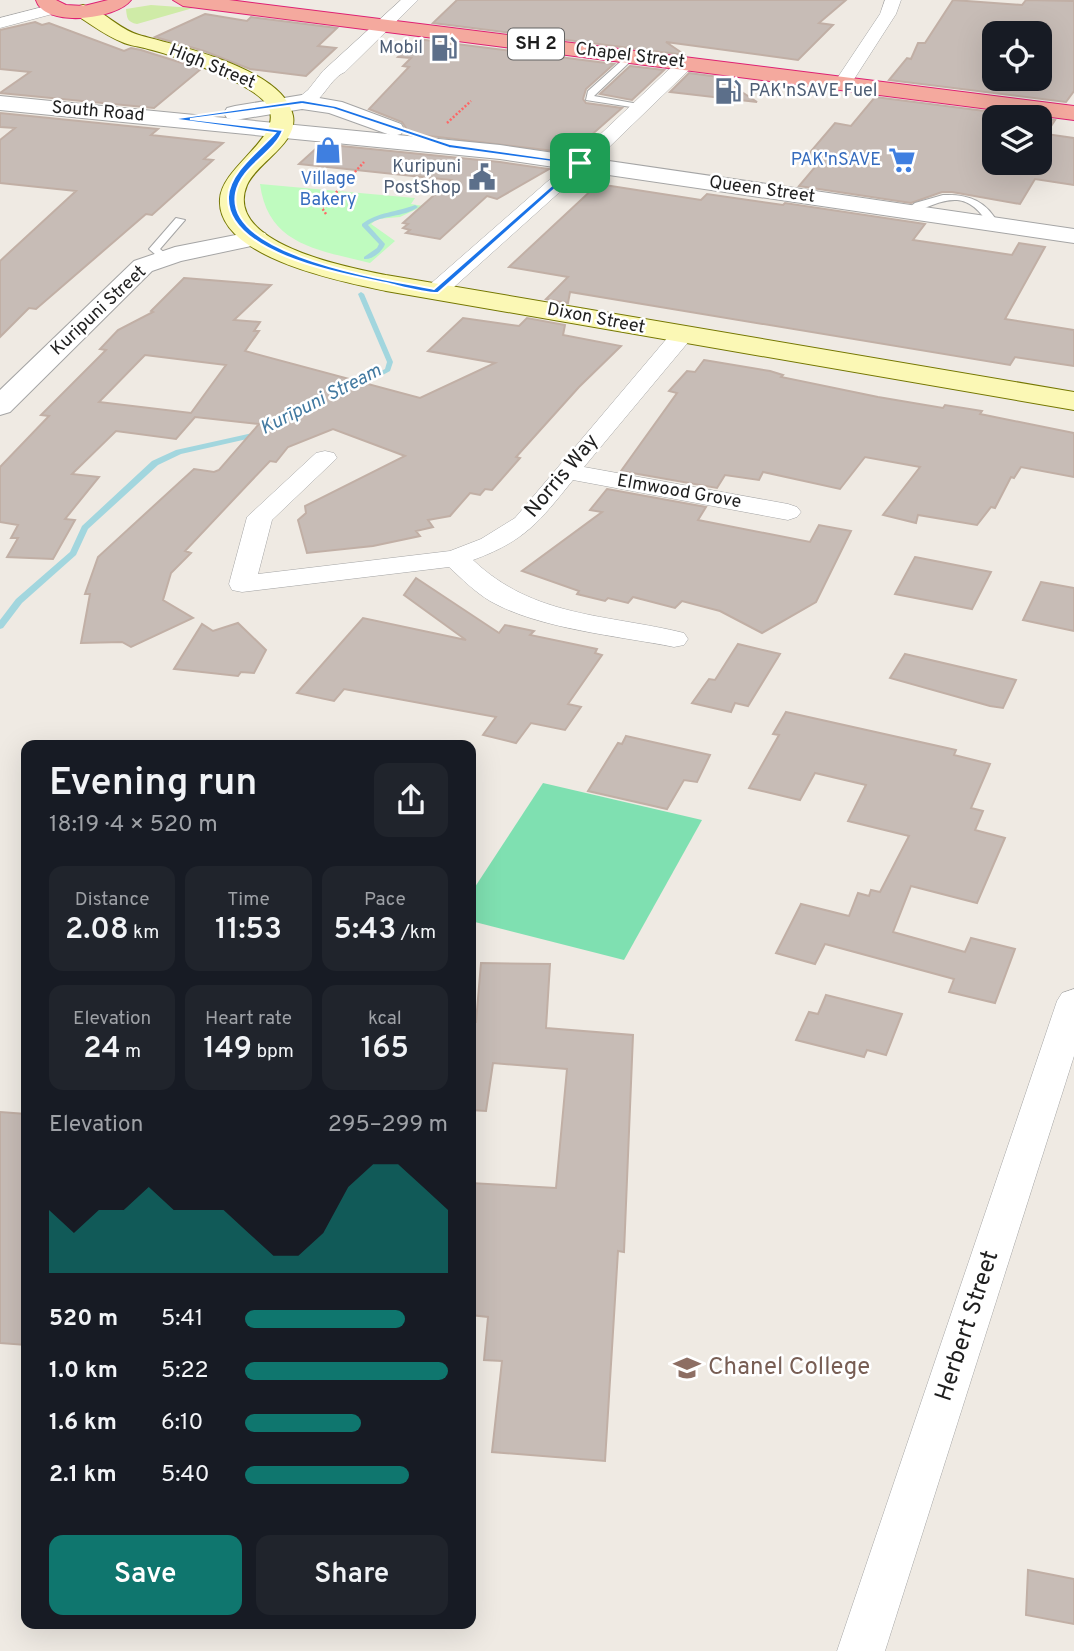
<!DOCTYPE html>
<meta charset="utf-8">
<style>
:root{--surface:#171b24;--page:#20242c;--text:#f1f3f6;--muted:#9ea1a6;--accent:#0f766e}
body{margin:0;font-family:Overpass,sans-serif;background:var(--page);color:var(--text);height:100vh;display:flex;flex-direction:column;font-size:26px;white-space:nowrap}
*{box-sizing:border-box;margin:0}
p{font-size:23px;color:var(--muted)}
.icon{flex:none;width:38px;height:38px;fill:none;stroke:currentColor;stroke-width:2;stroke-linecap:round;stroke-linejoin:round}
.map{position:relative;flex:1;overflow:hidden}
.drawer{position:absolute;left:21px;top:740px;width:455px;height:889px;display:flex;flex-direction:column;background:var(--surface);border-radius:14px;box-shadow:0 7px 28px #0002}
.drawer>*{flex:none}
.fabs{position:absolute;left:982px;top:21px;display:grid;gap:14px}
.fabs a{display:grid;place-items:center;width:70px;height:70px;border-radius:14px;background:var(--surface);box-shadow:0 7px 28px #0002;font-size:35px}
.pin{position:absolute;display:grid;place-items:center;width:60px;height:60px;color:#fff;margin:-30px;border-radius:14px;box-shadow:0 4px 10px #0006}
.round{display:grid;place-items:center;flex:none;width:74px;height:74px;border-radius:14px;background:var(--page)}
.head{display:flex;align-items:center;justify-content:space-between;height:119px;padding:0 28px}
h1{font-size:38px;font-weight:600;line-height:52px}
.figures{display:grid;grid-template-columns:repeat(3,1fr);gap:10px;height:119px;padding:7px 28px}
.figures div{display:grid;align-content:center;border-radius:14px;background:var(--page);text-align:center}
.figures b{font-size:30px;font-weight:600}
.figures small{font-size:19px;font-weight:400}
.figures p{font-size:19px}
.chart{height:196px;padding:14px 28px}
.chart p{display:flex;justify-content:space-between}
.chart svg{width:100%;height:126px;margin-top:7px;fill:var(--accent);opacity:.7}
.button{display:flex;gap:14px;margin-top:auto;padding:14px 28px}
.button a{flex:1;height:80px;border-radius:14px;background:var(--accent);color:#fff;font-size:28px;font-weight:600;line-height:80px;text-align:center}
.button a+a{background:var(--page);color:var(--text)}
ul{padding:0 28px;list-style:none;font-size:23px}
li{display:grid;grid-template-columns:112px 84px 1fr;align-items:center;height:52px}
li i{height:18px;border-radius:9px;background:var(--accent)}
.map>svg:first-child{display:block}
.grass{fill:#cfeba7}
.park{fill:#bffbbf}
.pitch{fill:#7fe0b1}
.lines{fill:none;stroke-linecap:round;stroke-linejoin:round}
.stream{fill:#a2d6de;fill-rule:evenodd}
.building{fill:#c7bcb6;stroke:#c1afa5;stroke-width:2;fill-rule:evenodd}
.service-casing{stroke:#a5a5a5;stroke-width:2}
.minor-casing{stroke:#a5a5a5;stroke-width:1}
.tertiary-casing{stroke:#a5a5a5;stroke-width:2}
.secondary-casing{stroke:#757702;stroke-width:2}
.trunk-casing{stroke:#de2073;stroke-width:2}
.path{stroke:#fd6766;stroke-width:2.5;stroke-dasharray:2 2;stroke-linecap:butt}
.service{fill:#fff;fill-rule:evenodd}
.minor{fill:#fff;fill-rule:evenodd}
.tertiary{fill:#fff;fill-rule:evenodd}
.secondary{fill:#fbf8b5;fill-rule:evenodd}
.trunk{fill:#f4a99e;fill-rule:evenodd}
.route{fill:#1a73e8;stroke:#fff;stroke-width:2;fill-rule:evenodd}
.labels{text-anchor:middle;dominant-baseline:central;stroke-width:5;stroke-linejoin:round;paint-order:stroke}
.far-service-label{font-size:18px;fill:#4e5e75;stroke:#fff;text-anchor:end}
.far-street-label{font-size:18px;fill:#1e1e1e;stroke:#fff}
.far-shop-label{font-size:18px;fill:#366cbe;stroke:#fff;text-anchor:end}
.shield{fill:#fff;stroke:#626262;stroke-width:2}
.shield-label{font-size:19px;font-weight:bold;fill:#1e1e1e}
.far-water-label{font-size:19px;font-style:italic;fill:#4279a0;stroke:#fff}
.street-label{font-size:21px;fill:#1e1e1e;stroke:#fff}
.near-street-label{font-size:24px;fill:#1e1e1e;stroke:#fff}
.near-education-label{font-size:24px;fill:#785e54;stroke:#fff;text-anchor:start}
</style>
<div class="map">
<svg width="1074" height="1651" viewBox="0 0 1074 1651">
<rect width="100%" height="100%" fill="#efeae3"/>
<path class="grass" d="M151,5L193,8L137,24C127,22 127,18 126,9Z"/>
<path class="park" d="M260,184L415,198L411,204L423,206L400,217L377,219L371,224L395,241L370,263C320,250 268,246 260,184Z"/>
<polygon class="pitch" points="543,783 702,820 624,960 471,921 471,893"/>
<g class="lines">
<g class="stream">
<path d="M415,205L418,207C403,218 383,214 368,225L385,244C382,252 372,260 364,259V257L377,248L379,244L362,226V224C377,212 398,212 415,205Z"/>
<polygon points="361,292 364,294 393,362 390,371 356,390 352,388 353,386 385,369 387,362 358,294"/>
<polygon points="257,432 261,434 260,436 181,454 158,465 88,529 76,555 22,603 3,628 0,629 0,620 16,599 70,552 82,526 152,461 176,450"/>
</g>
</g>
<g class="building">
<polygon points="457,0 846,0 819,23 833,25 798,60 666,42 685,55 433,23"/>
<path d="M953,0L1022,5L1026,0L1074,1V91L1066,102L889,80L907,58L911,59L918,43H925ZM994,33H1040V79H994Z"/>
<polygon points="205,14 247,21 251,17 337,28 318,46 336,48 306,76 250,69 204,51 155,37"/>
<polygon points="35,22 42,25 49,23 124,51 131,48 141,50 201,69 154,108 0,93 30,72 0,69 0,30"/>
<polygon points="417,39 614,64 586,89 583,99 586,103 622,108 571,153 405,133 406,128 402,122 369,109 409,67 403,66 411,58 398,57"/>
<polygon points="630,66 664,70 632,100 600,94"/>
<polygon points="689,73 719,77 757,102 670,92"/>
<polygon points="875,97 1032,117 994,117 994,163 1040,163 1040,118 1055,120 1046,134 1074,138 1074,185 1035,179 1020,204 952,192 942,192 911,203 799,186 821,160 806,157 835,123 851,126"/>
<polygon points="0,113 158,129 151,135 223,143 204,159 213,160 152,215 146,214 36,309 29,308 0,337 0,261 76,191 0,183 0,140 15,128 0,127"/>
<polygon points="321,144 500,162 549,169 497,199 487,196 440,239 406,233 410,230 403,228 408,224 403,223 451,180 299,164"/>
<polygon points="598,184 701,200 707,194 783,205 785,203 925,224 913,240 1012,255 1019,243 1045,247 1005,319 1074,330 1074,366 1015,357 1010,365 570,292 568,303 546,299 568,277 509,267"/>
<path d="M184,278L271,285L234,320L260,322L254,331H259L245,351L420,398L495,363L428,351L463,318L519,326L527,318L565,325L563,335L621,346L579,387L516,457L520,458L492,490L485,489L480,495L470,493L450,516L428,520L433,527L416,531L420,536L373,546L307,553L298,520L306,513L305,506L405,456L333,429L288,447L276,462L270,461L251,481L185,551L191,553L171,573L163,600L193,618L131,647L122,642L81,643L90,594H85L98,557L194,469L214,472L219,470L259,424L195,417L176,439L116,431L72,474L99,477L65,519L75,520L53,559L7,557L18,538H11L18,525L0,522V467L49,416L41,415L106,350L100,349L118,330L153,312L151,311ZM145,355L226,365L191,413L99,402Z"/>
<polygon points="704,360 770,371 783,375 781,377 878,397 943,408 945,405 982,411 980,414 1074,433 1074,477 1021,467 1014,478 1011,477 995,508 991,507 977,525 918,515 916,523 883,515 920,467 865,457 840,489 763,472 759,480 725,475 717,488 621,471 677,393 669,391 687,371 695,372"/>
<polygon points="607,489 706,507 698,520 810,542 819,525 851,531 816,602 762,633 720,611 682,601 675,608 633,597 628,603 608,598 605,601 577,594 579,591 522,571 602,512 590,510"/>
<polygon points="915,557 991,572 972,609 895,594"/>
<polygon points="416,578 499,633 505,625 534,631 530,635 597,649 595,653 602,655 568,704 581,707 565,730 531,723 516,743 483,735 496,717 344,689 334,701 297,693 363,618 466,640 404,595"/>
<polygon points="1041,582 1074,588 1074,631 1023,620"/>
<polygon points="238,623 266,650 254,673 241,672 238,676 174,669 202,624 213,631"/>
<polygon points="738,644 780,654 748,706 735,703 731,712 692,703 709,679 715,680"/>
<polygon points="905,654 1016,680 1003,708 990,706 890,678"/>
<polygon points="786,712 956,750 954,755 990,764 971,808 983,811 975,830 1005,838 977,903 911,886 893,932 965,952 971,938 1015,949 995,1003 949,992 954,979 825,944 815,964 776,953 801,904 849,916 858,893 869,896 871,890 880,892 909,836 848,821 866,785 815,773 800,800 749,788 779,735 773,734"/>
<polygon points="626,736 710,755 697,782 684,780 667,809 588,791 618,743 622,744"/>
<polygon points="481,963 550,964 546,1028 633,1035 624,1252 618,1251 605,1461 492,1452 502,1361 484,1360 488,1317 471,1315 471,1183 556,1188 567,1069 493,1063 486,1111 471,1110 471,1022 476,1022"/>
<polygon points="826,995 902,1014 886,1055 867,1050 864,1057 796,1040 809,1012 818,1014"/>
<polygon points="0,1112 26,1114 26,1345 0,1343"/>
<polygon points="1028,1570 1074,1579 1074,1624 1026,1615"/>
</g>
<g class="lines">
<defs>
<g id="service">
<polygon points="629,54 636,56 594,96 644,105 644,109 586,100 588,91"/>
<path d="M943,195C969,194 987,201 999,225L990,227C966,185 943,201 908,215L903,212L915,203Z"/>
<polygon points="176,218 185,220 160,249 171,258 162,260 149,249"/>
</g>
<g id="minor">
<path d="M401,0H418L345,72C326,80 321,112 296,106L293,102L308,90L323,71Z"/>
<polygon points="885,0 901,0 896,14 849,87 837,87 834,83 880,14"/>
<polygon points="54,4 60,6 62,9 60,12 0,28 0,18"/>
<polygon points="686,58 695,63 692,67 602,154 444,296 428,296 425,291 428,286 588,146 680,59"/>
<path d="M682,328L690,330L693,335L690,340L584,467L788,504L797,507L801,512L797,517L788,520L573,480C539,522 525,541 473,560C534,618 607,614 684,633L688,639L684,645L674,647C619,636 539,629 490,601C475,592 462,579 449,567L242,592L232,590L229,584L247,517L316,453L325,451L334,453L337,458L272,520L258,574L450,551L481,539L515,518L674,330Z"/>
<polygon points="1074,989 1074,1056 885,1651 837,1651 1057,1001 1062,993"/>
</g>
<g id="tertiary">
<polygon points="302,95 342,102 401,124 404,129 401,134 393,136 329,113 302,109 235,120 227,118 224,113 227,108 235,106"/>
<polygon points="0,96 500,145 1074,229 1074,243 500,159 0,110"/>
<polygon points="256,231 265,233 268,238 265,243 181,261 152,271 10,412 0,415 0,390 134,261 175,247"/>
</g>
<path id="secondary" d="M83,5C104,10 118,29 139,35C178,46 285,69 293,116C298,144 257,162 247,185C222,244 350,268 386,275L1074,392V410L386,291C344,282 216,258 220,199C222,165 287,136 267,105C254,83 173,55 148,49C139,46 130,46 122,42C106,36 91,24 76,15L73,11L76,7Z"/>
<g id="trunk">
<path d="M36,0H56L66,5L84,6L108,0H131C116,20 44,28 36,0Z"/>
<polygon points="173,0 229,0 1074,106 1074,120 183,6"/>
</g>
</defs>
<use href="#service" class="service-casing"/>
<use href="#minor" class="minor-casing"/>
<use href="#tertiary" class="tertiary-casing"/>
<use href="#secondary" class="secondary-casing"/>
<use href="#trunk" class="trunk-casing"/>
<g class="path">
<polyline points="447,123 471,101"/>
<polyline points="326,214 322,208 364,162"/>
</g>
<use href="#service" class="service"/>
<use href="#minor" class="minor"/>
<use href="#tertiary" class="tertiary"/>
<use href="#secondary" class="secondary"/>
<use href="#trunk" class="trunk"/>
</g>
<path class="route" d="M302,100L336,106L450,144L584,163L438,293C422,293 403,287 386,283C345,275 226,254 228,197C229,172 260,150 275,133L171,119ZM302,104L333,109L449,148L575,165L434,289C392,280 224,257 236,193C241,166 275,153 283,130L190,119Z"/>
<defs>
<symbol id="fuel-bare" viewBox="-9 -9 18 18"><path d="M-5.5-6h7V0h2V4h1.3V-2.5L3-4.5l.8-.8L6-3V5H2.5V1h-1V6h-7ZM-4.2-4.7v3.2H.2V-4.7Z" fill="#5c6f8a" stroke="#fff" stroke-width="2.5" paint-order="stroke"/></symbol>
<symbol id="shop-bare" viewBox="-9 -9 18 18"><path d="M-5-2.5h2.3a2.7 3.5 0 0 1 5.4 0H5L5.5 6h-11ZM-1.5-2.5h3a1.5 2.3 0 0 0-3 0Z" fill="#3f7fe0" stroke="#fff" stroke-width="2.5" paint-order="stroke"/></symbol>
<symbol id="supermarket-bare" viewBox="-9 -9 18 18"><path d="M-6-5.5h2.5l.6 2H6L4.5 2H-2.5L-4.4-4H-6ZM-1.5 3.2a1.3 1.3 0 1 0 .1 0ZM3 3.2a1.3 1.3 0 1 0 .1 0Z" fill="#3f7fe0" stroke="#fff" stroke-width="2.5" paint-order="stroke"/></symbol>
<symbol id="civic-bare" viewBox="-9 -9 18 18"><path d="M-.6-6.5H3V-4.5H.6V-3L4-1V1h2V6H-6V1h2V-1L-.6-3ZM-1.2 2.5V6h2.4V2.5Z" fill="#5c6f8a" stroke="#fff" stroke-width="2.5" paint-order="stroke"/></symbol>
<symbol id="school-bare" viewBox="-9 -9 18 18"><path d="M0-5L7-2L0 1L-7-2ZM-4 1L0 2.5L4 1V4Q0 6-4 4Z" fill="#8d6e63" stroke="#fff" stroke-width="2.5" paint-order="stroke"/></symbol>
</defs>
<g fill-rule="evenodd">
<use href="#fuel-bare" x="425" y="29" width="38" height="38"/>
<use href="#fuel-bare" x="709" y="72" width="38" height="38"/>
<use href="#shop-bare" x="309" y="131" width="38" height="38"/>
<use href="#supermarket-bare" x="883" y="141" width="38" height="38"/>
<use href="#civic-bare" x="463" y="158" width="38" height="38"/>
<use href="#school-bare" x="668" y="1349" width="38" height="38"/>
</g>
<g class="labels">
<g class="far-service-label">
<text x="423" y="48">Mobil</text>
<text x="749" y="91" text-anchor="start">PAK'nSAVE Fuel</text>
<text x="461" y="167">Kuripuni<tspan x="461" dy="21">PostShop</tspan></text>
</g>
<g class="far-street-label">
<text transform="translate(630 56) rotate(7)">Chapel Street</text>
<text transform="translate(212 67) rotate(22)">High Street</text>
<text transform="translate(98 112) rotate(5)">South Road</text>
<text transform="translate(762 190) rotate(8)">Queen Street</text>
<text transform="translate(99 311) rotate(-43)">Kuripuni Street</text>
<text transform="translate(596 319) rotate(11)">Dixon Street</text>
<text transform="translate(679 492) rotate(10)">Elmwood Grove</text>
</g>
<g class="far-shop-label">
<text x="881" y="160">PAK'nSAVE</text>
<text x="328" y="179" text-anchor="middle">Village<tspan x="328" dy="21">Bakery</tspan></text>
</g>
<rect class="shield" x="508" y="28.5" width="56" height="31" rx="5"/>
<g class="shield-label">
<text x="536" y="44">SH 2</text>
</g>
<g class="far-water-label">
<text transform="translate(321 400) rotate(-27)">Kurīpuni Stream</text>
</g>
<g class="street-label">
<text transform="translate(562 476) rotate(-50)">Norris Way</text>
</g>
<g class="near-street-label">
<text transform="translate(968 1326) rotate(-72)">Herbert Street</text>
</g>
<g class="near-education-label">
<text x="708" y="1368">Chanel College</text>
</g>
</g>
</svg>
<div class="fabs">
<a><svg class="icon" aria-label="locate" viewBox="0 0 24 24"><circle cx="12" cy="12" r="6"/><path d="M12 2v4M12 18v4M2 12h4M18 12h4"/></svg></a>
<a><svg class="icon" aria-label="layers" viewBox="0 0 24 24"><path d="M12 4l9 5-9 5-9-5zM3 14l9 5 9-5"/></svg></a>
</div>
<div class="pin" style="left:580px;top:163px;background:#1e9e55"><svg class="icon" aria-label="arrive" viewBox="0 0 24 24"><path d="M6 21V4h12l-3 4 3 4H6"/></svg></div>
<section class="drawer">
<div class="head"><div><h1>Evening run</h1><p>18:19 · 4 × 520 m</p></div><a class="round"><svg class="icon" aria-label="share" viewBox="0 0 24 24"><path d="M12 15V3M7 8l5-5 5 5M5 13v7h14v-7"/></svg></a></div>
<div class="figures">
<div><p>Distance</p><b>2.08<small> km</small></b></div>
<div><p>Time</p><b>11:53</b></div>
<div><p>Pace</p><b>5:43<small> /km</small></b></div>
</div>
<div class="figures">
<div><p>Elevation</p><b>24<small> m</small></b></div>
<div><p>Heart rate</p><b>149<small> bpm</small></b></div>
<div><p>kcal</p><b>165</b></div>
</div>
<div class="chart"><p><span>Elevation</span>295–299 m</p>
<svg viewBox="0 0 160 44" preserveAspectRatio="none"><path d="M0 44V22L10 30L20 22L30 22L40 14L50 22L60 22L70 22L80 30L90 38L100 38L110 30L120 14L130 6L140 6L150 14L160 22V44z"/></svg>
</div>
<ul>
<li><b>520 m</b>5:41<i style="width:79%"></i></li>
<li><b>1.0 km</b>5:22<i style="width:100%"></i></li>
<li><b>1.6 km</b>6:10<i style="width:57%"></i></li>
<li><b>2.1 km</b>5:40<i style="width:81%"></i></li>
</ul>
<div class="button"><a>Save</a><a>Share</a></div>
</section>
</div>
